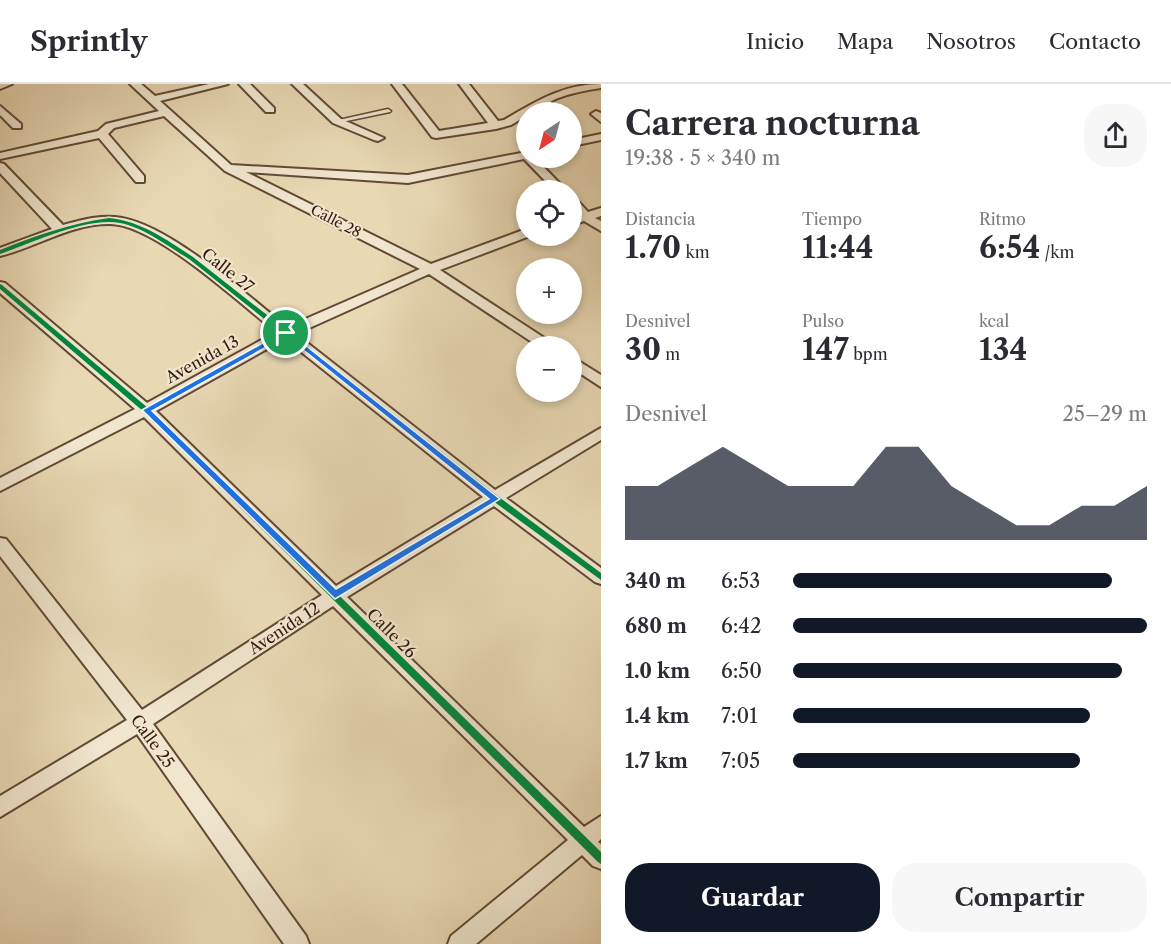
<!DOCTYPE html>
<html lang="es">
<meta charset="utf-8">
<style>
:root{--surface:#fff;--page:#f7f7f7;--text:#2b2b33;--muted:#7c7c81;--line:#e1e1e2;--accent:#111827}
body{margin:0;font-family:"Libre Caslon Text",serif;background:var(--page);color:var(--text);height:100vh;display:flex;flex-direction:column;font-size:22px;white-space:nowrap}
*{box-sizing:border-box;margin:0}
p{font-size:20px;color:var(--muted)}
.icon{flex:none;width:33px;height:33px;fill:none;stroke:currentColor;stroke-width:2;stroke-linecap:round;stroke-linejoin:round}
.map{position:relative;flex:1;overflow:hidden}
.details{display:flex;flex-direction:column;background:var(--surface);width:570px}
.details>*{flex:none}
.needle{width:39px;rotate:216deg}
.controls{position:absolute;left:516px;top:18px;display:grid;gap:12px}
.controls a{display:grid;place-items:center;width:66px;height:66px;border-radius:50%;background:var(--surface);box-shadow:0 3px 9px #0003;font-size:30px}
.pin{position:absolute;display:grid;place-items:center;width:51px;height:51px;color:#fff;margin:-26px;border:3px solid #fff;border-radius:50%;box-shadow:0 2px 6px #0007}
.round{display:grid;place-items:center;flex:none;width:63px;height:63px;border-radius:24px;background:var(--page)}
.head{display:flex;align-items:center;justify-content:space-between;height:102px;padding:0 24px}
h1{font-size:33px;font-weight:700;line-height:45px}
.stats{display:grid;grid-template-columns:repeat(3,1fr);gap:9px;height:102px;padding:6px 24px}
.stats div{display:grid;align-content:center}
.stats b{font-size:30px;font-weight:700}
.stats small{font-size:16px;font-weight:400}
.stats p{font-size:16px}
.chart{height:168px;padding:12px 24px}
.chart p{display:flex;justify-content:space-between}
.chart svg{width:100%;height:108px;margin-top:6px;fill:var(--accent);opacity:.7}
.action{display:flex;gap:12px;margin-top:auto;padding:12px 24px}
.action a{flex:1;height:69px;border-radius:24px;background:var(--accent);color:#fff;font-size:24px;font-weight:700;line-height:69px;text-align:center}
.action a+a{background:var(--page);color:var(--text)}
ul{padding:0 24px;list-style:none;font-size:20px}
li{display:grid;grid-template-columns:96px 72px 1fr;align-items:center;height:45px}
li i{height:15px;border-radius:8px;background:var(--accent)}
header{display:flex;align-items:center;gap:36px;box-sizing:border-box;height:84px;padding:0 30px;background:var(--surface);border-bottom:2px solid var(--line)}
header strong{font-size:28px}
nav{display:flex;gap:33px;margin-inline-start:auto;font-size:21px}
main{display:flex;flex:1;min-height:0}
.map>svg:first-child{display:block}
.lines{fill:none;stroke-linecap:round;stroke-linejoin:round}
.lane-casing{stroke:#624936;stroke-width:3}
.street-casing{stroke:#624936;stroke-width:4}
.lane{fill:#f0e6ce;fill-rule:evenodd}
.street{fill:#f0e6ce;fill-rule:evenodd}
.cycleway-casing{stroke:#f0e6ce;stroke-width:3}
.cycleway{fill:#00873e;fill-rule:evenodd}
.route{fill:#1a73e8;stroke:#fff;stroke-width:1.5;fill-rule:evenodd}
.labels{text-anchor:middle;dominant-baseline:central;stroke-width:4.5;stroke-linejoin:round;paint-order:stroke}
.far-street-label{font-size:14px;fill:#35190c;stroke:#f0e6ce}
.street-label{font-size:16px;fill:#35190c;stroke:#f0e6ce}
</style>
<header>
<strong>Sprintly</strong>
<nav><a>Inicio</a><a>Mapa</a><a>Nosotros</a><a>Contacto</a></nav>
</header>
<main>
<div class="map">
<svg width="601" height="860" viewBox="0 0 601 860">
<rect width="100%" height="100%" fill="#e8d8b4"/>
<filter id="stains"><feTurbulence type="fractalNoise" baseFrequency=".00333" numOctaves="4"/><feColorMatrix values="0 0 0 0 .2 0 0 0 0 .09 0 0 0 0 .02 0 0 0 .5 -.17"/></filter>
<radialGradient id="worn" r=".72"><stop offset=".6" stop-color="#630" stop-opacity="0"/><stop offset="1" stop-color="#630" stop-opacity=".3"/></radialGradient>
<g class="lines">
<defs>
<polygon id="lane" points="388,25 391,27 390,28 337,39 334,37"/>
<g id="street">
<polygon points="0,0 12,0 0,5"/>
<path d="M130,0H141L155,12L209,0H228L160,17L231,81L408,91L526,68V74H535L566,106H554L524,75L408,99L246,88L431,180L526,145V152H530L440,186L552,259L554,262H538L429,190L296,250L495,406L601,344V356L506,414L601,484V500L595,498L494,422L347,513L584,743L601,732V755L598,758L601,760V785L593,782L582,771L476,860H448L451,852L568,756L333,522L153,640L306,852L309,860H284L137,650L0,733V712L127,636L0,472V454L6,455L142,626L322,511L144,333L0,407V394L135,325L0,209V198L5,199L147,319L276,248C240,220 154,139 109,140C70,140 37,163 0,172V164L52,145L0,89V79L4,80L63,141C81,136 102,130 122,134C172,143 247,211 287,243L420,185L225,87L164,32L114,44L108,50L144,92V98H136L99,54L0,75V69L98,47L106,40L159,27ZM285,255L483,413L336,502L156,327Z"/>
<polygon points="239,0 250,0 274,24 274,28 266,28"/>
<polygon points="292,0 303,0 341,35 384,54 378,57 374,56 333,39"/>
<path d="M392,0H402L439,47L488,39L459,0H469L498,37L504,36C535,18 563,0 601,0V4C586,6 572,9 558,14C547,18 538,28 526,28V32L511,41L496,45L436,54L432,53Z"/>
<polygon points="0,22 21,40 21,44 13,44 0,31"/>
<polygon points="596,27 601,29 601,38 591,30"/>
<polygon points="601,50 601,56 572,62 572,56"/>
<polygon points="572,114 576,115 588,128 601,124 601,132 595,134 601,137 601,147 584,137 572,141 572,133 578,131 572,125"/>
<polygon points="572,273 601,291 601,303 572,284"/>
</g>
</defs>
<use href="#lane" class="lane-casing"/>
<use href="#street" class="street-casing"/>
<use href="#lane" class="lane"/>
<use href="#street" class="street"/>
<defs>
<g id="cycleway">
<path d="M109,134C141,137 167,156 193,173L499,413L601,489V496L493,417L189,175C169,163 143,143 120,139C85,133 33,159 0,170V166C35,152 71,139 109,134Z"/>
<polygon points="0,200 2,201 148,324 601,768 601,780 598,778 144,328 0,205"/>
</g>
</defs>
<use href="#cycleway" class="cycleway-casing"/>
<use href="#cycleway" class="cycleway"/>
</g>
<path class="route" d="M286,246L500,415L335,515L142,326ZM286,252L489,415L336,505L152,327Z"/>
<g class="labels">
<g class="far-street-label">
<text transform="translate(336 137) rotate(27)">Calle 28</text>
</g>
<g class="street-label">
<text transform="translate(228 186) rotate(38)">Calle 27</text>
<text transform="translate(202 275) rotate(-29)">Avenida 13</text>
<text transform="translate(284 544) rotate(-33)">Avenida 12</text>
<text transform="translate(392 549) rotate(45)">Calle 26</text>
<text transform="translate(153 657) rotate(54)">Calle 25</text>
</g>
</g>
<rect width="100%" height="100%" filter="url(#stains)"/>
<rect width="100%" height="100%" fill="url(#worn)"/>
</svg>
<div class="controls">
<a><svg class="needle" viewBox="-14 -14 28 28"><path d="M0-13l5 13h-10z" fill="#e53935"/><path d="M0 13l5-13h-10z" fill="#7c7c81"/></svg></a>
<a><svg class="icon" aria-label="locate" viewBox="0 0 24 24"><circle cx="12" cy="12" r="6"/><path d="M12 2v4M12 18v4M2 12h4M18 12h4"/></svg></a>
<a>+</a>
<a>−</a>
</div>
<div class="pin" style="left:286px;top:249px;background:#1e9e55"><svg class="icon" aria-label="arrive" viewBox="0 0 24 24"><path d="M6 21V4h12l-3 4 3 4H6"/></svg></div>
</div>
<section class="details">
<div class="head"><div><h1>Carrera nocturna</h1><p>19:38 · 5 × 340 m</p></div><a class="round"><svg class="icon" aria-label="share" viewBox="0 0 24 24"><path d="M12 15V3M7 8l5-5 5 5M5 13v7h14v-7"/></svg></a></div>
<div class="stats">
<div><p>Distancia</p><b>1.70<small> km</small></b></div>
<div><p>Tiempo</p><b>11:44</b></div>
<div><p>Ritmo</p><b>6:54<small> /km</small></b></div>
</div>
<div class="stats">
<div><p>Desnivel</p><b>30<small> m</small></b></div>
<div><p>Pulso</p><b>147<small> bpm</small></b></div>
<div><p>kcal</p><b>134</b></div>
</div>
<div class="chart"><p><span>Desnivel</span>25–29 m</p>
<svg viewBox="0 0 160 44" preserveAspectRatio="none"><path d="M0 44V22L10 22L20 14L30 6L40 14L50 22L60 22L70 22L80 6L90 6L100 22L110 30L120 38L130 38L140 30L150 30L160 22V44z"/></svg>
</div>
<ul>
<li><b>340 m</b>6:53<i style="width:90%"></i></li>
<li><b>680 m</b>6:42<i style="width:100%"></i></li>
<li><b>1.0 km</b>6:50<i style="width:93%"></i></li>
<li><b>1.4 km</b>7:01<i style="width:84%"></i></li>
<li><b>1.7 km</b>7:05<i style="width:81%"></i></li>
</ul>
<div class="action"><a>Guardar</a><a>Compartir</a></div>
</section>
</main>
